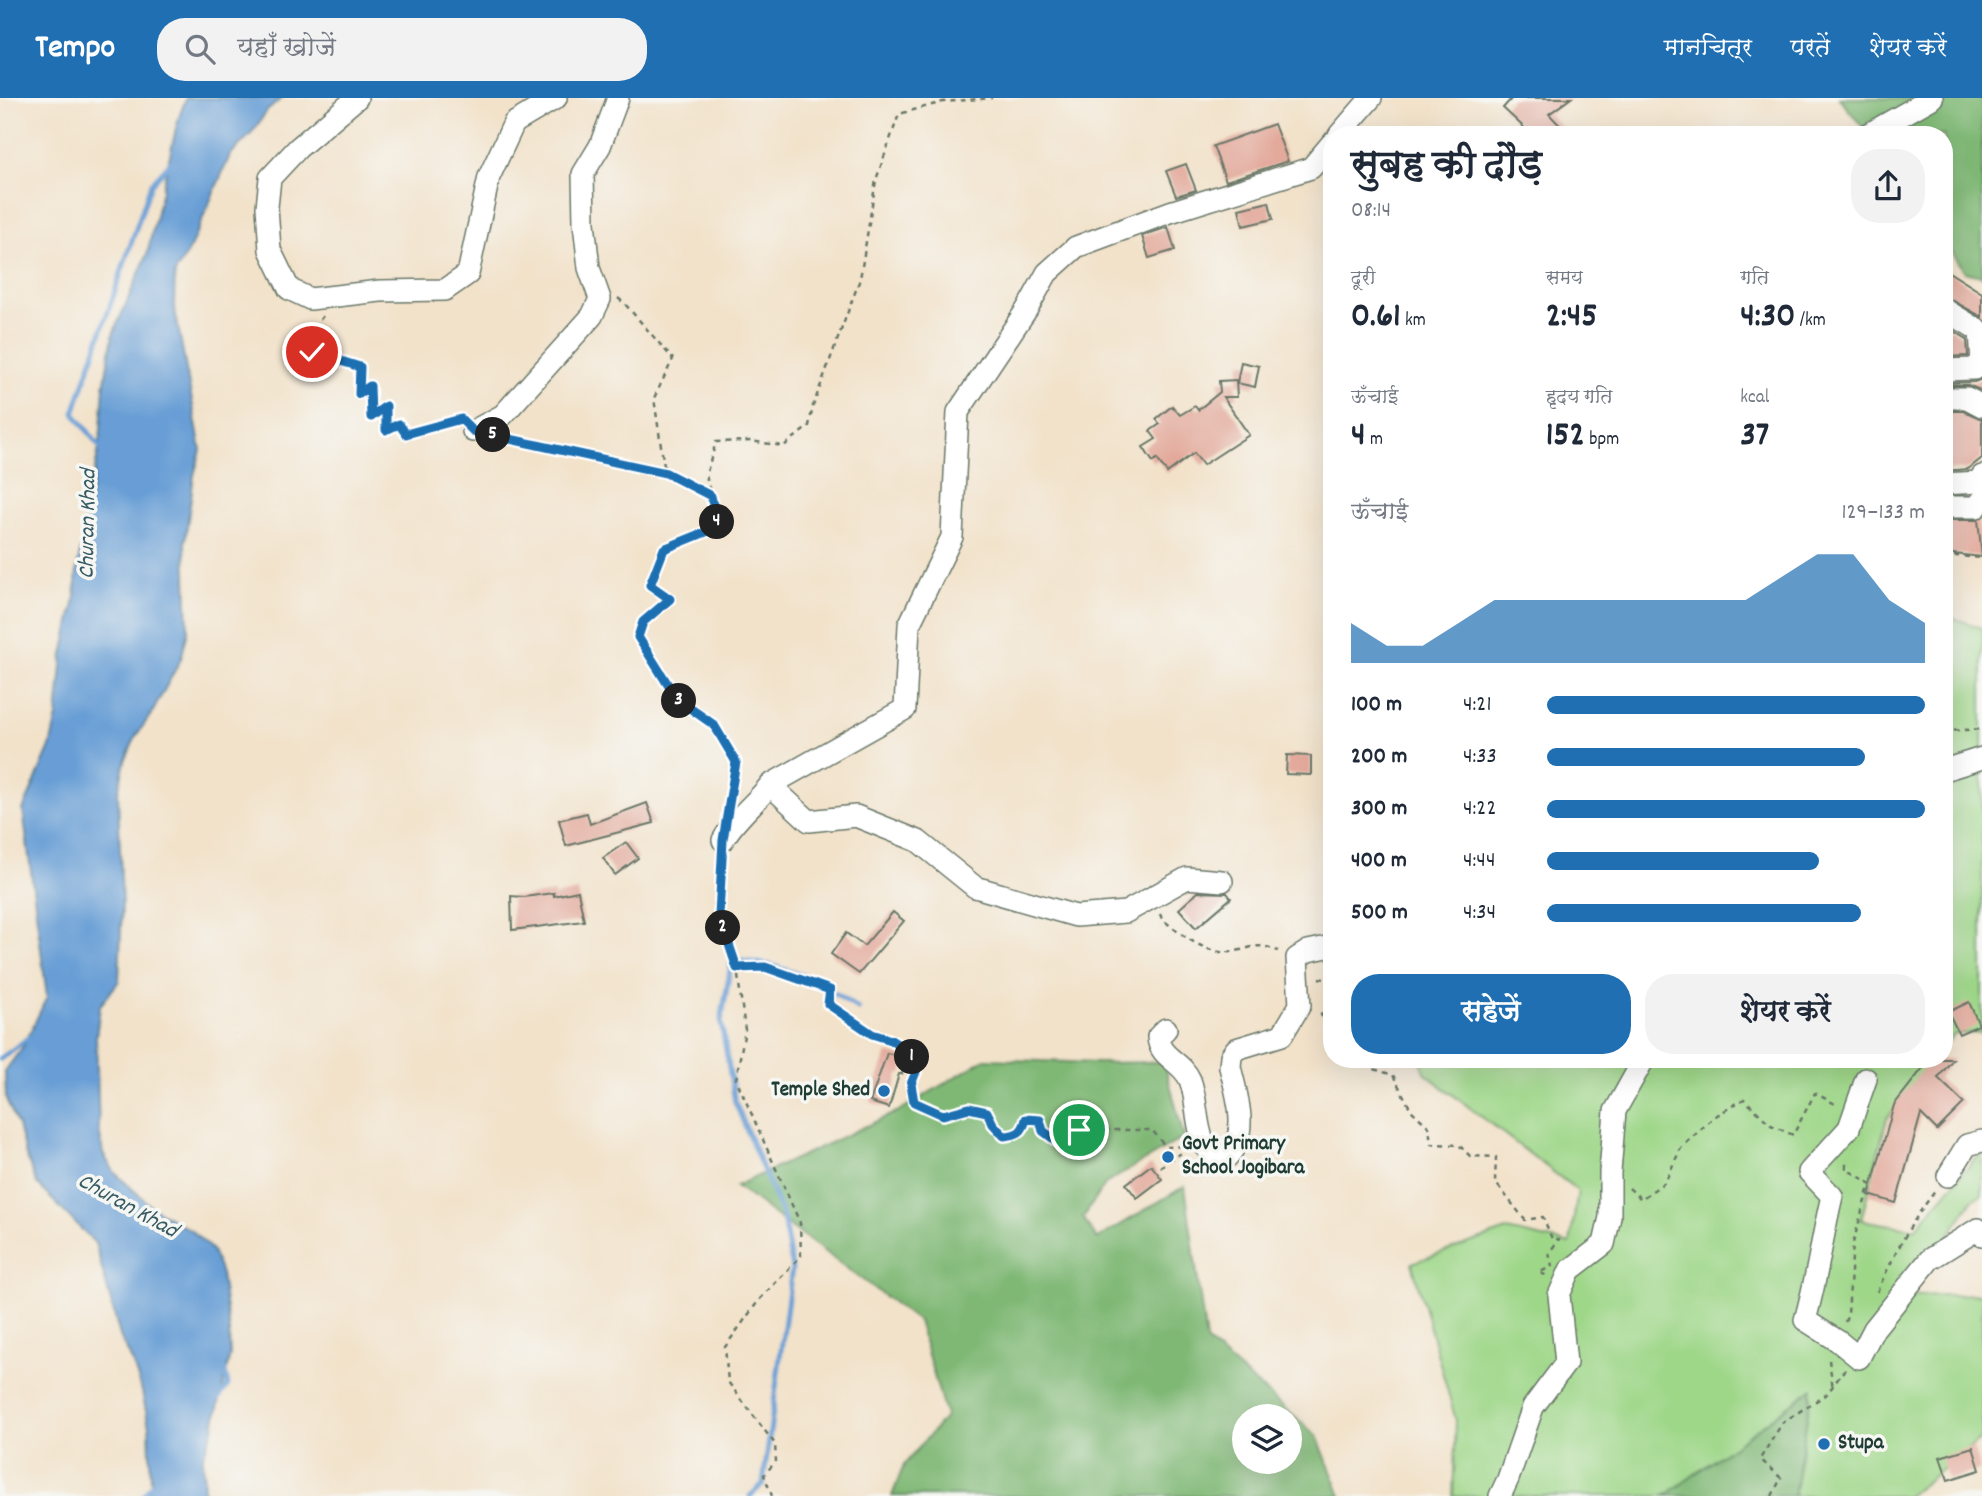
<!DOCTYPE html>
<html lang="hi">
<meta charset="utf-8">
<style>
:root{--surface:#fff;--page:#f2f2f3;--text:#1f2937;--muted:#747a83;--accent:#1f6fb2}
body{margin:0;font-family:Dekko,"Playpen Sans Deva",sans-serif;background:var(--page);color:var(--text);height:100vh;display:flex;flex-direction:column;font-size:26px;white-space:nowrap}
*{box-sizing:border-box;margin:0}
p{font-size:23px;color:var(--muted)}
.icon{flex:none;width:38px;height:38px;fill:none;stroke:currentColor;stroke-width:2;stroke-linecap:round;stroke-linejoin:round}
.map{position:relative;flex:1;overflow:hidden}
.side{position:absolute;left:1323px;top:28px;width:630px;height:942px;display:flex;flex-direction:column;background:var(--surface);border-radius:28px;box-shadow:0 7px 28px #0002}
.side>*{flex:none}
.fabs{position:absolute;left:1232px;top:1306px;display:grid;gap:14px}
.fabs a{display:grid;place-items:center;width:70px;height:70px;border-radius:50%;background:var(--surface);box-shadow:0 7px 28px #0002;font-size:35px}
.pin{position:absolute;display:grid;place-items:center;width:60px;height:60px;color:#fff;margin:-30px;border:4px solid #fff;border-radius:50%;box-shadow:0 2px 7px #0007}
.km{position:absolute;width:35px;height:35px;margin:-18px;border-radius:50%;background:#222;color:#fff;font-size:19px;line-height:35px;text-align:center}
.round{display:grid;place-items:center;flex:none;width:74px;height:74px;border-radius:28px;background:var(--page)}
.overview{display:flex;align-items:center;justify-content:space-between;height:119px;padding:0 28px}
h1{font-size:38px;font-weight:700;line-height:52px}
.figures{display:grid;grid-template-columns:repeat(3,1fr);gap:10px;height:119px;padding:7px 28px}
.figures div{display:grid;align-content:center}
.figures b{font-size:35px;font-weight:700}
.figures small{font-size:19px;font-weight:400}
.figures p{font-size:19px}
.chart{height:196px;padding:14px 28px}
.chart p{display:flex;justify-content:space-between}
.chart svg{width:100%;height:126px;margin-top:7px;fill:var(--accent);opacity:.7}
.button{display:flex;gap:14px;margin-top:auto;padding:14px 28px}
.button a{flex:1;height:80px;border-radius:28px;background:var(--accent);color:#fff;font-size:28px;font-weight:700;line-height:80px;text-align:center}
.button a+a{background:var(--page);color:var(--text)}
ul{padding:0 28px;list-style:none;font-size:23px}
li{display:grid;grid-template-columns:112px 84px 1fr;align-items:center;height:52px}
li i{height:18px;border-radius:9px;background:var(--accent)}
header{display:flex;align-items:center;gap:42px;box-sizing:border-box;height:98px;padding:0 35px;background:var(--accent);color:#fff}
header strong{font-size:33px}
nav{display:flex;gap:38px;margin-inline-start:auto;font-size:24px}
.search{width:490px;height:63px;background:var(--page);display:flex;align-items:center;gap:18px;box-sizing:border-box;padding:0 24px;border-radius:28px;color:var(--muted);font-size:26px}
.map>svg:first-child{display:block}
.green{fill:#9fd789;stroke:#5f8a5e;stroke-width:2}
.forest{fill:#7fb875;stroke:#4f7a54;stroke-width:2;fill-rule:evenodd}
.water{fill:#679ed5;stroke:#436e84;stroke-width:2}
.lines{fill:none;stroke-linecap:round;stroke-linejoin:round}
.stream{stroke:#679ed5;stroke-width:5}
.building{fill:#e3aa9c}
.minor-casing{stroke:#697768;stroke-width:24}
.path{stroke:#697768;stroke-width:2.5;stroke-dasharray:5 5;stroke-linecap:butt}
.minor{stroke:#fff;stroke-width:21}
.route-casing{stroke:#fff;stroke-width:14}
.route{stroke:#1f6fb2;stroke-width:9}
.poi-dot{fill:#1f6fb2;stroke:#f6f6f2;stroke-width:2.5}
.labels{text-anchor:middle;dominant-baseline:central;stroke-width:7;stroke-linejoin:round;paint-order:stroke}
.poi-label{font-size:21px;font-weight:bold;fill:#1f3d34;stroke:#f6f6f2;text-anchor:start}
.water-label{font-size:23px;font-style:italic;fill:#355a64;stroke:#f6f6f2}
</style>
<header>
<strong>Tempo</strong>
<div class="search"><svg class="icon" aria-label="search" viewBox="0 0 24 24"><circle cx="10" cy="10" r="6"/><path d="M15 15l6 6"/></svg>यहाँ खोजें</div>
<nav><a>मानचित्र</a><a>परतें</a><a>शेयर करें</a></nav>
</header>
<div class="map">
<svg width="1982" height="1398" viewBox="0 0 1982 1398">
<rect width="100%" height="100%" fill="#f6f6f2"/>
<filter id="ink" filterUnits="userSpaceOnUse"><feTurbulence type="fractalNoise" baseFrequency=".0143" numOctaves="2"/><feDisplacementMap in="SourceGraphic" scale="14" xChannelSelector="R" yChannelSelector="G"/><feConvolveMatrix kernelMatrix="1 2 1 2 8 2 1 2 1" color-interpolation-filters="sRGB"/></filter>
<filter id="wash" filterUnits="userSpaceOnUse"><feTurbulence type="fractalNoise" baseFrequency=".00686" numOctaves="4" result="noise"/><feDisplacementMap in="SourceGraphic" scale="28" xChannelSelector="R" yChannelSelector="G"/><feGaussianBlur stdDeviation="1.57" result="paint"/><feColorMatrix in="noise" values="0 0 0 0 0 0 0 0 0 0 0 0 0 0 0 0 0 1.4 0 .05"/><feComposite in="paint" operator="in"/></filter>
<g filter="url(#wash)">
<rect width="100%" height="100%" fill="#f2e2ca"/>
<g class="green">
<polygon points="1944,517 1982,530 1982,935 1955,936 1944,949"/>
<polygon points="1420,961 1935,961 1887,1020 1861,1122 1915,1131 1982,1053 1982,1097 1973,1101 1909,1198 1982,1196 1982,1340 1908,1398 1794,1398 1811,1292 1665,1398 1453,1398 1456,1323 1412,1165 1507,1132 1570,1146 1578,1093 1426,976"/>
</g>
<g class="forest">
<polygon points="1839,0 1982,0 1982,178 1965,174 1944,141 1944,37 1869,37"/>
<path d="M985,961L1099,965L1164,964L1184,1039L1105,1086L1083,1120L1097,1141L1185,1088L1206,1243L1317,1338L1341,1398H892L904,1367L946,1318L918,1223L736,1088L899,1013ZM1244,1318H1290V1363H1244Z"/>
<polygon points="1812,1291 1794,1398 1665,1398"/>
</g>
<polygon class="water" points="186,0 282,0 267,13 251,36 230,57 189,152 175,175 174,206 201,352 194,377 185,444 188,533 181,561 152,615 136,638 125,663 118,694 122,808 119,883 100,908 96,939 99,1031 103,1056 115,1075 152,1109 192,1133 212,1152 221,1176 229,1232 230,1257 213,1332 203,1358 204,1398 148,1398 151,1387 149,1329 142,1293 132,1263 120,1238 95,1145 37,1086 25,1055 18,1028 6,1001 5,973 24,947 47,899 23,712 50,649 57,618 63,557 75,501 77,470 100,344 104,289 113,236 147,157 178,22"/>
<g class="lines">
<g class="stream">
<polyline points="103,353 74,315 151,86 171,64"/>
<polyline points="733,855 721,924 735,1004 783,1119 792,1170 763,1386 750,1398"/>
<polyline points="742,863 771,867 825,885 830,892 858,911"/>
<polyline points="0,961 31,938"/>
<polyline points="218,1301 228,1287 224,1270"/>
<polyline points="143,1398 154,1384"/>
</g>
</g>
<g id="blocks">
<g class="building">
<polygon points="1512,0 1571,0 1549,16 1569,37 1532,37 1503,10"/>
<polygon points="1274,26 1288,63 1226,83 1213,48"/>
<polygon points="1186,66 1196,92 1176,98 1166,73"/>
<polygon points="1269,104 1273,121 1243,128 1239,111"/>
<polygon points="1168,129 1175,152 1149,160 1142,138"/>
<polygon points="1944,171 1982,195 1982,219 1944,198"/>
<polygon points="1944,231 1951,231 1967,241 1968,258 1944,259"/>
<polygon points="1241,264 1259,268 1255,289 1237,285"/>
<polygon points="1982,281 1982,293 1968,287 1944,287 1944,285 1974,284"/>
<polygon points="1236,282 1237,299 1223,299 1249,337 1203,367 1194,355 1167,375 1157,361 1153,364 1143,349 1156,341 1150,333 1160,326 1156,321 1172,308 1180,317 1195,308 1198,312 1220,294 1219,283"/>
<polygon points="1944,313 1964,313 1982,321 1982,360 1968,371 1944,373"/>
<polygon points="1944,422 1978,422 1982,459 1944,455"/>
<polygon points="1287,657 1311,658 1311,677 1286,676"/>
<polygon points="647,705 654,725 566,748 559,722 587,715 590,726"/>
<polygon points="626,744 638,760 615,777 603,760"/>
<polygon points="578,793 584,823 512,832 511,798 524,799 554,795 554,798"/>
<polygon points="1198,794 1227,795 1231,800 1196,830 1179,811"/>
<polygon points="893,814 904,823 859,876 831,856 846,835 864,848"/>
<polygon points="1969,904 1979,927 1959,936 1948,914"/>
<polygon points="887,955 906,960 902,976 899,976 889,1010 870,1004"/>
<polygon points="1930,961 1953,961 1938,980 1964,1005 1937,1032 1921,1016 1896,1105 1869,1097 1894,1007"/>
<polygon points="1151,1067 1162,1081 1137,1100 1126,1086"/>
<polygon points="1973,1349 1980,1372 1948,1382 1940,1359"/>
</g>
</g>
</g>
<g filter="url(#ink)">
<use href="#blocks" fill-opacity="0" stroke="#697768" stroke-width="2"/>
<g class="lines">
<defs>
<g id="minor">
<polyline points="357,0 298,50 270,80 267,109 270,152 289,191 310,201 380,193 445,192 468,176 489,79 514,25 556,0"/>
<polyline points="1339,37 1371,0"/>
<polyline points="1867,37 1932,0"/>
<polyline points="1944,211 1980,233 1982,266"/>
<polyline points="1944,272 1974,271 1982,263"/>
<polyline points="1944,300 1967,300 1982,308"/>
<polyline points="473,333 503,317 592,218 600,201 589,170 584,125 583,76 600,48 618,0"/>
<polyline points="1944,386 1979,384 1982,378"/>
<polyline points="1944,409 1977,409 1982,402"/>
<polyline points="1944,672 1982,660"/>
<polyline points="770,687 809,723 856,718 918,743 975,789 1076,818 1126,814 1187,780 1222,783"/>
<path d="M723,742C735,720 755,706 770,687L905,611L909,527L952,439L958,314L1027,211L1047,175L1076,149L1170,114L1311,70L1332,45"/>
<path d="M1166,931L1158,939C1159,960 1182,963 1190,982C1200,1008 1193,1040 1215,1060L1227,1059C1250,1035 1237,998 1230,969L1231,958L1236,951L1282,937L1300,907L1297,860L1308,853L1332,848"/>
<path d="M1866,981L1849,1030L1809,1074L1832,1098C1822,1139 1817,1181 1805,1222L1838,1243L1859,1260L1874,1231L1930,1161L1978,1131L1982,1137"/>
<polyline points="1948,1078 1967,1047 1982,1043"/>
<polyline points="1500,1398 1508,1381 1533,1309 1566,1265 1559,1197 1570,1172 1604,1146 1610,1119 1610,1074 1615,1013 1644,961"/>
</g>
</defs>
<use href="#minor" class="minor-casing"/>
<g class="path">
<polyline points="618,200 625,206 673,261 654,300 665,375 711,398"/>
<polyline points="323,218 309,235 312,254 360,269 359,297 370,288 371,319 386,308 386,332 399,326 406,336 458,322"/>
<polyline points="501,339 665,375"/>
<polyline points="1944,457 1982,460"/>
<polyline points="1944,633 1982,631"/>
<polyline points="729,703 735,664 714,627 677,601 638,539 644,524 670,501 650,487 664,451 718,429 706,377 716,344 751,343 784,348 809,328 813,308 860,181 876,82 899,16 943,4 992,0"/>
<polyline points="722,761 719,817 737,870 745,932 736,981 800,1125 801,1158 759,1202 725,1249 728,1284 775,1346 776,1363 764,1377 772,1398"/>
<path d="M1160,816L1162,821C1179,835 1206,857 1230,854C1254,851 1253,843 1278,853"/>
<path d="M737,870L765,869L830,892L828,906L872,936L891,942L907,953L915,964L916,974L911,986L914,1004L943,1017L969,1010L987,1015L993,1026L1004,1038C1017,1037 1023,1034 1026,1021L1040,1022L1043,1033L1058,1044L1072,1040L1079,1032H1152L1166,1049L1186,1048"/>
<polyline points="1319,880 1324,881 1332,895"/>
<polyline points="1332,898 1321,917 1332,928"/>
<polyline points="1331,929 1323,946 1332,949"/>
<polyline points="1357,961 1374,971 1393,977 1411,1012 1429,1029 1431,1046 1459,1047 1470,1058 1496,1059 1495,1084 1525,1122 1543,1119 1552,1141 1559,1141 1549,1155 1552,1168 1539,1175 1546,1177"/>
<polyline points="1160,1069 1176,1058 1188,1052"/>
<polyline points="1629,1090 1641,1101 1665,1084 1681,1050 1714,1019 1744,1001 1771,1027 1793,1037 1815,995 1837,1007"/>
<path d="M1877,1194C1894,1157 1911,1123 1937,1091"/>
<polyline points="1845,1224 1848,1216 1853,1145 1870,1085 1846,1071 1846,1062"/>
<polyline points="1829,1262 1833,1291"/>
<polyline points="1772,1398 1781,1380 1760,1361 1783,1324 1827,1296 1845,1271"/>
</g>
<use href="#minor" class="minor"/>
</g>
</g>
<g class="lines" filter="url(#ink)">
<defs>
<path id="route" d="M312,254L360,269L359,296L370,288L371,319L386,308V332L399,326L406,336L461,321L473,333L666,375L711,398L718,429L664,451L650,487L670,501L643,524L638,539L677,601L714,627L736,664L723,742L719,817L737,870L765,869L830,892L828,906L872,936L891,942L907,953L915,964L916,974L911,986L914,1004L943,1017L969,1010L987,1014L993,1026L1004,1038C1018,1037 1023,1034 1026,1021L1040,1022L1043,1033L1058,1044L1072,1040L1079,1032"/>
</defs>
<use href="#route" class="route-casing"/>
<use href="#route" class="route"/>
</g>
<g class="poi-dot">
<circle cx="884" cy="993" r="7"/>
<circle cx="1168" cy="1059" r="7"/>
<circle cx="1824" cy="1346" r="7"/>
</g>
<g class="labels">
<g class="poi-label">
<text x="870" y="993" text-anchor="end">Temple Shed</text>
<text x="1182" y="1047">Govt Primary<tspan x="1182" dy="24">School Jogibara</tspan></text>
<text x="1838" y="1346">Stupa</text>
</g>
<g class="water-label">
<text transform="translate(89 426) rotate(-89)">Churan Khad</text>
<text transform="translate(127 1109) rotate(29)">Churan Khad</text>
</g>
</g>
</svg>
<div class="fabs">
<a><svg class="icon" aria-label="layers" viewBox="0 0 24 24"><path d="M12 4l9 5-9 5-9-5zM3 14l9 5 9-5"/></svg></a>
</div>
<div class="pin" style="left:1079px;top:1032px;background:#1e9e55"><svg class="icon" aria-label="arrive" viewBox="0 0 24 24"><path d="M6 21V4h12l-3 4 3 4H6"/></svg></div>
<div class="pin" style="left:312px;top:254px;background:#d93025"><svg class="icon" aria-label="check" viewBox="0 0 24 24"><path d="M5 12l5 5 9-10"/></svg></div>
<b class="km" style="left:912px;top:959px">1</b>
<b class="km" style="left:723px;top:830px">2</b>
<b class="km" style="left:679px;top:603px">3</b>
<b class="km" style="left:717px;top:424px">4</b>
<b class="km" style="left:493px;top:337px">5</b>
<section class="side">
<div class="overview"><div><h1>सुबह की दौड़</h1><p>08:14</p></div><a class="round"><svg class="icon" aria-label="share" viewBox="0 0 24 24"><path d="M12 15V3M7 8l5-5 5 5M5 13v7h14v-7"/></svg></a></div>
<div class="figures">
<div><p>दूरी</p><b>0.61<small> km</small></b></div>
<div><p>समय</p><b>2:45</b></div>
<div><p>गति</p><b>4:30<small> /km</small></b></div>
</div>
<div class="figures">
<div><p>ऊँचाई</p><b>4<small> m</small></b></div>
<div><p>हृदय गति</p><b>152<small> bpm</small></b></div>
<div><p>kcal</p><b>37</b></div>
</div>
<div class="chart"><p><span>ऊँचाई</span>129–133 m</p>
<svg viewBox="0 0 160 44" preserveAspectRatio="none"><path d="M0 44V30L10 38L20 38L30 30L40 22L50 22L60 22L70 22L80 22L90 22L100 22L110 22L120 14L130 6L140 6L150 22L160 30V44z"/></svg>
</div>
<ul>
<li><b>100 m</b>4:21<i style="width:100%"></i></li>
<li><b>200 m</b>4:33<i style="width:84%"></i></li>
<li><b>300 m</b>4:22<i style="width:100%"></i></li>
<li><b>400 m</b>4:44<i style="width:72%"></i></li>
<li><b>500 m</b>4:34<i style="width:83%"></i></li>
</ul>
<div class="button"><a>सहेजें</a><a>शेयर करें</a></div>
</section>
</div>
